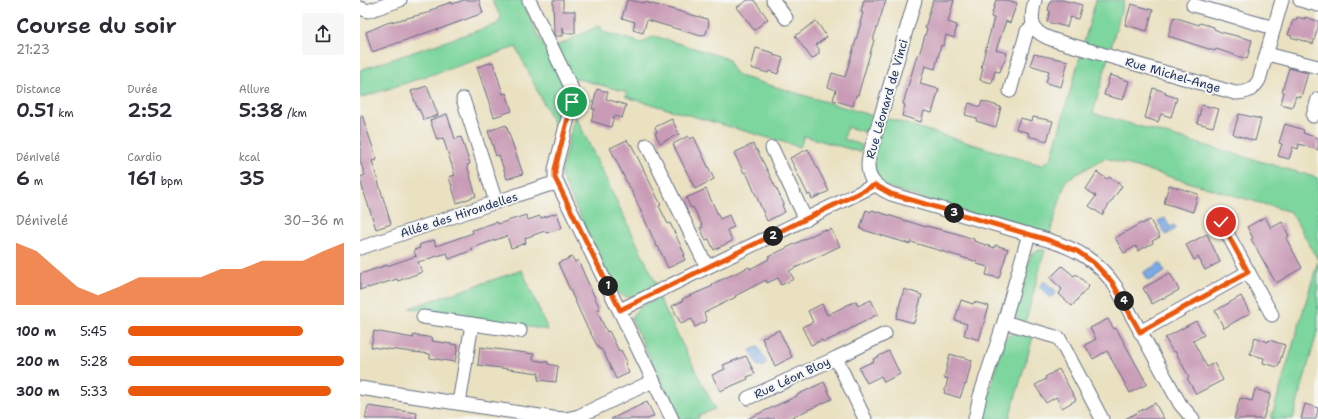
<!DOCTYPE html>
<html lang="fr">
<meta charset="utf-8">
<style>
:root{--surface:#fff;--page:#f7f7f7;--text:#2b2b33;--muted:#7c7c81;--accent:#ea580c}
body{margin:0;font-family:"Shantell Sans",sans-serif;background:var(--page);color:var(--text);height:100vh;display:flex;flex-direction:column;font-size:15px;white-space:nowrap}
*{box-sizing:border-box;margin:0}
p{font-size:13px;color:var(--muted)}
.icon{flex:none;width:22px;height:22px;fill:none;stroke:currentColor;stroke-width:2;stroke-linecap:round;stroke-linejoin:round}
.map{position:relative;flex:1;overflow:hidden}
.side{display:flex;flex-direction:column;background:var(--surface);width:360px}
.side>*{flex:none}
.pin{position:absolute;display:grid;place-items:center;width:34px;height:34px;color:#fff;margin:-17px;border:2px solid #fff;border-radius:50%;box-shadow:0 1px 4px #0007}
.km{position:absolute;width:20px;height:20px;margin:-10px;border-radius:50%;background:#222;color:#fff;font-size:11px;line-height:20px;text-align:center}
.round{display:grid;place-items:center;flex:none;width:42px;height:42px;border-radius:4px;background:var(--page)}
.headline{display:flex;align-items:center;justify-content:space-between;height:68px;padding:0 16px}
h1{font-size:22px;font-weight:600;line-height:30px}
.stats{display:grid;grid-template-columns:repeat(3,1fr);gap:6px;height:68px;padding:4px 16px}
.stats div{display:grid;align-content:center}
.stats b{font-size:20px;font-weight:600}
.stats small{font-size:11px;font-weight:400}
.stats p{font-size:11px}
.chart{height:112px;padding:8px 16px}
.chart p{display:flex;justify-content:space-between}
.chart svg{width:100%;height:72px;margin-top:4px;fill:var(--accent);opacity:.7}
ul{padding:0 16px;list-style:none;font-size:13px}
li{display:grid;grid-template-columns:64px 48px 1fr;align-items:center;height:30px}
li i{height:10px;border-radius:5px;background:var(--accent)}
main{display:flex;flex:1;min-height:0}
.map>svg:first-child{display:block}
.green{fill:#7dd69d;stroke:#4c827e}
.water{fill:#7aa9e4;stroke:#4a6ca1}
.building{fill:#c99bb6}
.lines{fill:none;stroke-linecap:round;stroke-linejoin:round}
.minor-casing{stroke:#636d81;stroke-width:15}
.minor{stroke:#fff;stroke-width:13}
.route-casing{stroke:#fff;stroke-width:8}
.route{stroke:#ea580c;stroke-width:5}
.labels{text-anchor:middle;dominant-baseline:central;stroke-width:4;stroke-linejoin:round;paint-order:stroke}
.street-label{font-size:12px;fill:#1b2f5e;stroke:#f6f6f2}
</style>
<main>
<section class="side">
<div class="headline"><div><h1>Course du soir</h1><p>21:23</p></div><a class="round"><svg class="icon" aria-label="share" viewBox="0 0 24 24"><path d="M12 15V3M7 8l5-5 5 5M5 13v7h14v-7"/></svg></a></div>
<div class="stats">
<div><p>Distance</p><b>0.51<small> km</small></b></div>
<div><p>Durée</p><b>2:52</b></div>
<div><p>Allure</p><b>5:38<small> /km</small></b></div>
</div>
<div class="stats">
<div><p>Dénivelé</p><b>6<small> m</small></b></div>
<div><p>Cardio</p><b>161<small> bpm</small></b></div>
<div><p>kcal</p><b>35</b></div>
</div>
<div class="chart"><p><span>Dénivelé</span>30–36 m</p>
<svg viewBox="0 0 160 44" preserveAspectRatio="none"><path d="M0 44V6L10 11L20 22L30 33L40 38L50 33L60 27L70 27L80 27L90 27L100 22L110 22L120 17L130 17L140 17L150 11L160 6V44z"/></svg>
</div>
<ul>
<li><b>100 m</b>5:45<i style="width:81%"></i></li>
<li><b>200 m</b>5:28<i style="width:100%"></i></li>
<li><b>300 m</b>5:33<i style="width:94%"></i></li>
</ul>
</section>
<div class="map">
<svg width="958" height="419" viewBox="0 0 958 419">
<rect width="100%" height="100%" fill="#f6f6f2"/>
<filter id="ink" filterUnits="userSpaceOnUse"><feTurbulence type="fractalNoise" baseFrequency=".025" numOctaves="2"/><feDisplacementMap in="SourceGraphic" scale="8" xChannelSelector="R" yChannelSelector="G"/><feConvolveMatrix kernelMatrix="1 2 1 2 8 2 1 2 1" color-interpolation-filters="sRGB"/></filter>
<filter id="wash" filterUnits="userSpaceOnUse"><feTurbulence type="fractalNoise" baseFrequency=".012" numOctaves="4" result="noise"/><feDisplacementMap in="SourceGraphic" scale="16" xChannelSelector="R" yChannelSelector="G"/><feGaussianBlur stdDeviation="0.9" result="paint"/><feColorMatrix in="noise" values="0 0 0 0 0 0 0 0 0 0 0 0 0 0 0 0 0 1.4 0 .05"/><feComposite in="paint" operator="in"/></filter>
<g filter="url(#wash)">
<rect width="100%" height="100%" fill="#eae1c1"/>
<g class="green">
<path d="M132,0H161L203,85C208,99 201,116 197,131L156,47L0,98V70L137,24L141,18Z"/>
<path d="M736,0H764L733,113L958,178V260L931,212L745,158L706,180L688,240L513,182L515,135L487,127L484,139L502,145L500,152L444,136L440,147L266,97V92L215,78L212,89L193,48L240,25L243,32L282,43L294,36L301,38L369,59C370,66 373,71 379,76L520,118L530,119L681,165L691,159Z"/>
<path d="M215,115L297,285C281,293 270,305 255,290L202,178L201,172Z"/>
<path d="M679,250H685L665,324C657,320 653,317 655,307L671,254Z"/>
<polygon points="958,261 958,329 933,419 911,419"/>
<polygon points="162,270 188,330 50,308"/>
<path d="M299,298L355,409L338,416L339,419H319L272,320C273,307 290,303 299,298Z"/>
<polygon points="654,333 673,337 649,419 621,419 636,369 642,344 646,337"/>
</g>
<g class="water">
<polygon points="805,218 810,227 814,225 816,229 806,235 798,221"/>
<polygon points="800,263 805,272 789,281 785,278 784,272"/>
<polygon points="684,281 697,292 691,298 679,287"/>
<polygon points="398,347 406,362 403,367 401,367 400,365 398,366 390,350"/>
</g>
<g id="blocks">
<g class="building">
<polygon points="104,0 119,0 123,13 77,30 77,29 12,52 6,32 27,23 71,12 70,10 77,8 77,7 92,2 92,4"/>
<polygon points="193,0 203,0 203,11 215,11 215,33 204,33 203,27 203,36 195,36 194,33"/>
<polygon points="267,0 284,3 285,2 347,19 349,23 346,34 341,36 287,20 283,33 273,30 275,22 262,18"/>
<polygon points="388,0 394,0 408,19 394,30 377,7"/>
<polygon points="504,0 526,0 513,40 514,40 498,95 496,95 493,106 473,100 476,90 468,87 472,73 485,77 501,23 500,23 503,13 501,12"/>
<polygon points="573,0 594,0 588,22 597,25 594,38 586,35 583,46 581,45 575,69 565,66 560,84 579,89 572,113 564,111 561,122 542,116 545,105 543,104 557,55 559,55 567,29 565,28"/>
<polygon points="636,0 646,0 657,3 650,23 646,21 636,50 647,53 644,63 643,63 640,72 635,71 632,83 620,80 623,68 621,67 634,18 631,17"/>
<polygon points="691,0 703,0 722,5 718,19 710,17 707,27 687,22 690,11 688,10"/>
<polygon points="771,4 793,10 787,31 765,25"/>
<polygon points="814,17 839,25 840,23 854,27 854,29 861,32 892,40 887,59 856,49 855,51 808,36"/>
<polygon points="937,17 945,19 945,17 958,21 958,27 953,44 931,37 932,36 928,35 933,20 936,21"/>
<polygon points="456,21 467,37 456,45 459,49 459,54 452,59 435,36"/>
<polygon points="396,48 414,53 413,55 423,58 418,74 409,71 408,73 391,68"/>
<polygon points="674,54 708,61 701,87 686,83 689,71 670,65"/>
<polygon points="133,62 143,94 146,93 152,111 134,117 117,67"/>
<polygon points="929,68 948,73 941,97 936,96 932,107 921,104 924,92 922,91"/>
<polygon points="750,75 769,81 763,100 744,95"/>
<polygon points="67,86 78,115 64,120 59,109 58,110 51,91"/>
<polygon points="793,88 806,92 805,94 817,98 811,117 801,114 798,122 785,118"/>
<polygon points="237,89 248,92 246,99 266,105 262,118 254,116 251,127 231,121 235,109 232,109"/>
<polygon points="622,101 641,107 636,127 616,121 617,118 605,115 609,103 620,107"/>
<polygon points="842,105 859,109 853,127 837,123"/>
<polygon points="87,114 95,139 101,137 110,164 107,165 116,196 97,203 89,177 95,175 83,138 77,140 70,120"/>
<polygon points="879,114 901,119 895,141 873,134"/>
<polygon points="2,115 17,160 12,161 31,224 16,229 0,180 0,177 5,175 0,161 0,116"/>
<polygon points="673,117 693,121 687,141 668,136 669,133 656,129 660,118 672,121"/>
<polygon points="312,119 319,134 300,143 295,133 297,132 295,127"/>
<polygon points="925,124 944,130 943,133 958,138 958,150 939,144 938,149 933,147 929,159 918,156 922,144 919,143"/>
<polygon points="146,125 163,174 147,179 139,155 136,156 128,131"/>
<polygon points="328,136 330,139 334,137 354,179 335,189 313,144"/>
<polygon points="267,140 270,145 271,144 301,205 299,206 308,224 310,223 325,255 323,256 325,260 308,268 298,246 297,247 270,187 269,187 250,148"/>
<polygon points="393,144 396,150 397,150 424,204 422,205 425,212 407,221 386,172 384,173 374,153"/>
<polygon points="448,149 469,191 452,199 450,194 448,195 430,158"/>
<polygon points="737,172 747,179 749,177 762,186 742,215 729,206 736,196 726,189"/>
<polygon points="809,185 838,194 833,212 804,203"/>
<polygon points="346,189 360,219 369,215 374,227 367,230 372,241 354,250 349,239 346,240 340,228 343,227 333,207 331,208 326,198"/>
<polygon points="506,210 511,212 512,210 566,227 566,226 595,233 614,239 614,241 635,248 635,245 648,249 639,278 626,275 628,267 617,264 618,262 551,242 550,244 500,229"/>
<polygon points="197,213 202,228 186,233 185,231 165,238 166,243 151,248 147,236 112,248 113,250 89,259 87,253 58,262 62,272 38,281 37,279 8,288 8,287 0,290 0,274 27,265 27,266 56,256 56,257 54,250 60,248 59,245 74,240 76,246 113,233 112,230 137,222 138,224 166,215 168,220 180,216 181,218"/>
<polygon points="905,217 911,228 922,222 929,236 926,238 942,268 916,283 891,239 893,238 887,227"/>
<polygon points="790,220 800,237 792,241 793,243 778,251 776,246 764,253 755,238 781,223 782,224"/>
<polygon points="465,229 466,231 471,229 480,246 429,271 434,279 421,285 418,278 407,283 406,280 375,296 376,297 344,313 347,321 335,327 332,319 321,324 312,306 323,301 322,299 353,286 352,284 389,267 390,269 409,259 408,257"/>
<polygon points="847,234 860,262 845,270 838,257 834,260 826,245"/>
<polygon points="212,257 215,262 218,260 225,276 240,309 237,311 247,332 249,331 259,351 261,350 267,362 265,363 269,373 256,379 244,353 241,349 239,349 225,323 198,263"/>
<polygon points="702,266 714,276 716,274 729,286 712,306 699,294 702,289 690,278"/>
<polygon points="810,273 819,290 792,304 783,288"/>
<polygon points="544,289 562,295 554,323 536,318"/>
<polygon points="881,296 890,313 864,328 855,311"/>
<polygon points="511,300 518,314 475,337 463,342 462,340 451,345 442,327 453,322 448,311 462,304 467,315 496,301 498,306"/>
<polygon points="601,300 613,304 614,302 629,306 619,340 604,335 607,324 595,320"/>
<polygon points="748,319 754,329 756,328 787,384 770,393 747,351 733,359 725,345 736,339 730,328"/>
<polygon points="836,321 844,335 833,341 847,367 854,363 863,380 836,394 827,378 829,377 815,351 813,352 805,338"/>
<polygon points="419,330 432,357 415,366 402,338"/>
<polygon points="14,331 53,338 54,335 73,338 72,341 98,345 95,362 70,358 70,354 11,347"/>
<polygon points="895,337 908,342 909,340 925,345 918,367 903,363 904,358 890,354"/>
<polygon points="120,347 174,354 173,360 188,362 188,364 198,366 196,382 178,380 179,373 118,365"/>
<polygon points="529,351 540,374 524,382 521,376 507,383 499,368 514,361 513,359"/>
<polygon points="590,354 612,360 606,385 605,384 600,398 584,393 588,379 584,378"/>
<polygon points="386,356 395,374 387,377 388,379 360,391 352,375 365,369 363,365"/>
<polygon points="699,369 716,400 702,408 696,397 686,403 675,385 686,379 685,377"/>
<polygon points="464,382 472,399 428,419 387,419 437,396 437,395"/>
<polygon points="895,389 911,394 903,419 874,419 880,398 892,401"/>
<polygon points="287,402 294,416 288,419 251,419"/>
<polygon points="795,403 804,419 765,419"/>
<polygon points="945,404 958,408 956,419 941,419"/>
<polygon points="8,406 57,413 56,419 5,419"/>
</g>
</g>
</g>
<g filter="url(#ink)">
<use href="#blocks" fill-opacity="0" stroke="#636d81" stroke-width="1"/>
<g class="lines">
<defs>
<g id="minor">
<polyline points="169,0 212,89 212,102 195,169 195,178 312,419"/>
<polyline points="413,0 426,18"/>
<path d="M555,0L509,156C505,176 513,186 531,194L688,240C717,249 738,261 756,287L820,404L833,419"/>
<path d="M675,0C669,25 671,33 697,41L875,93C887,93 893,90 899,80L922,0"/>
<polyline points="940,0 958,5"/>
<polyline points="833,5 914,28"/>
<polyline points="0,8 8,11 40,0"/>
<polyline points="907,54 958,67"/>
<polyline points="650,91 667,31 674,27"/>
<polyline points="103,99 136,202"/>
<polyline points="953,116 958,99"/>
<polyline points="287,145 347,267"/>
<polyline points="412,148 446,220"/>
<polyline points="861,222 912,315"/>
<polyline points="0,248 136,202 188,185 198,184"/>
<polyline points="260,310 515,185"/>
<polyline points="63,317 160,331"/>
<polyline points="644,322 699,338 742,419"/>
<polyline points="780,332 888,272"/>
<polyline points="476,358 505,419"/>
<polyline points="0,388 193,418 206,419 219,416 293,381"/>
<polyline points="388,398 476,358 525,334"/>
<polyline points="99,403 112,324"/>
<polyline points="615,419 620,396 644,322 669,234"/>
</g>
</defs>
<use href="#minor" class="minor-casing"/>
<use href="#minor" class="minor"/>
</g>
</g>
<g class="lines" filter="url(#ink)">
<defs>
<polyline id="route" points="212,102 195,169 195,178 260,310 515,185 531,194 688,240 717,251 734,263 752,282 780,332 888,272 861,222"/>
</defs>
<use href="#route" class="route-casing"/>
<use href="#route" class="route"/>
</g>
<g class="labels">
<g class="street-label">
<text transform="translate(813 75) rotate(16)">Rue Michel-Ange</text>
<text transform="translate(527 99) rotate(-74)">Rue Léonard de Vinci</text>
<text transform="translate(99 215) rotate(-18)">Allée des Hirondelles</text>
<text transform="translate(432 378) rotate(-25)">Rue Léon Bloy</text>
</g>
</g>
</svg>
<div class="pin" style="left:212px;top:102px;background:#1e9e55"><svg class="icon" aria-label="arrive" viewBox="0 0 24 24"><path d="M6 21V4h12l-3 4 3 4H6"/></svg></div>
<div class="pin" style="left:861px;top:222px;background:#d93025"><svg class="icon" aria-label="check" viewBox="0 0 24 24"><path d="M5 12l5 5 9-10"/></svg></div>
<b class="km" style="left:248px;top:286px">1</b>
<b class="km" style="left:413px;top:236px">2</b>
<b class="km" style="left:594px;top:213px">3</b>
<b class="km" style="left:764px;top:301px">4</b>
</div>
</main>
